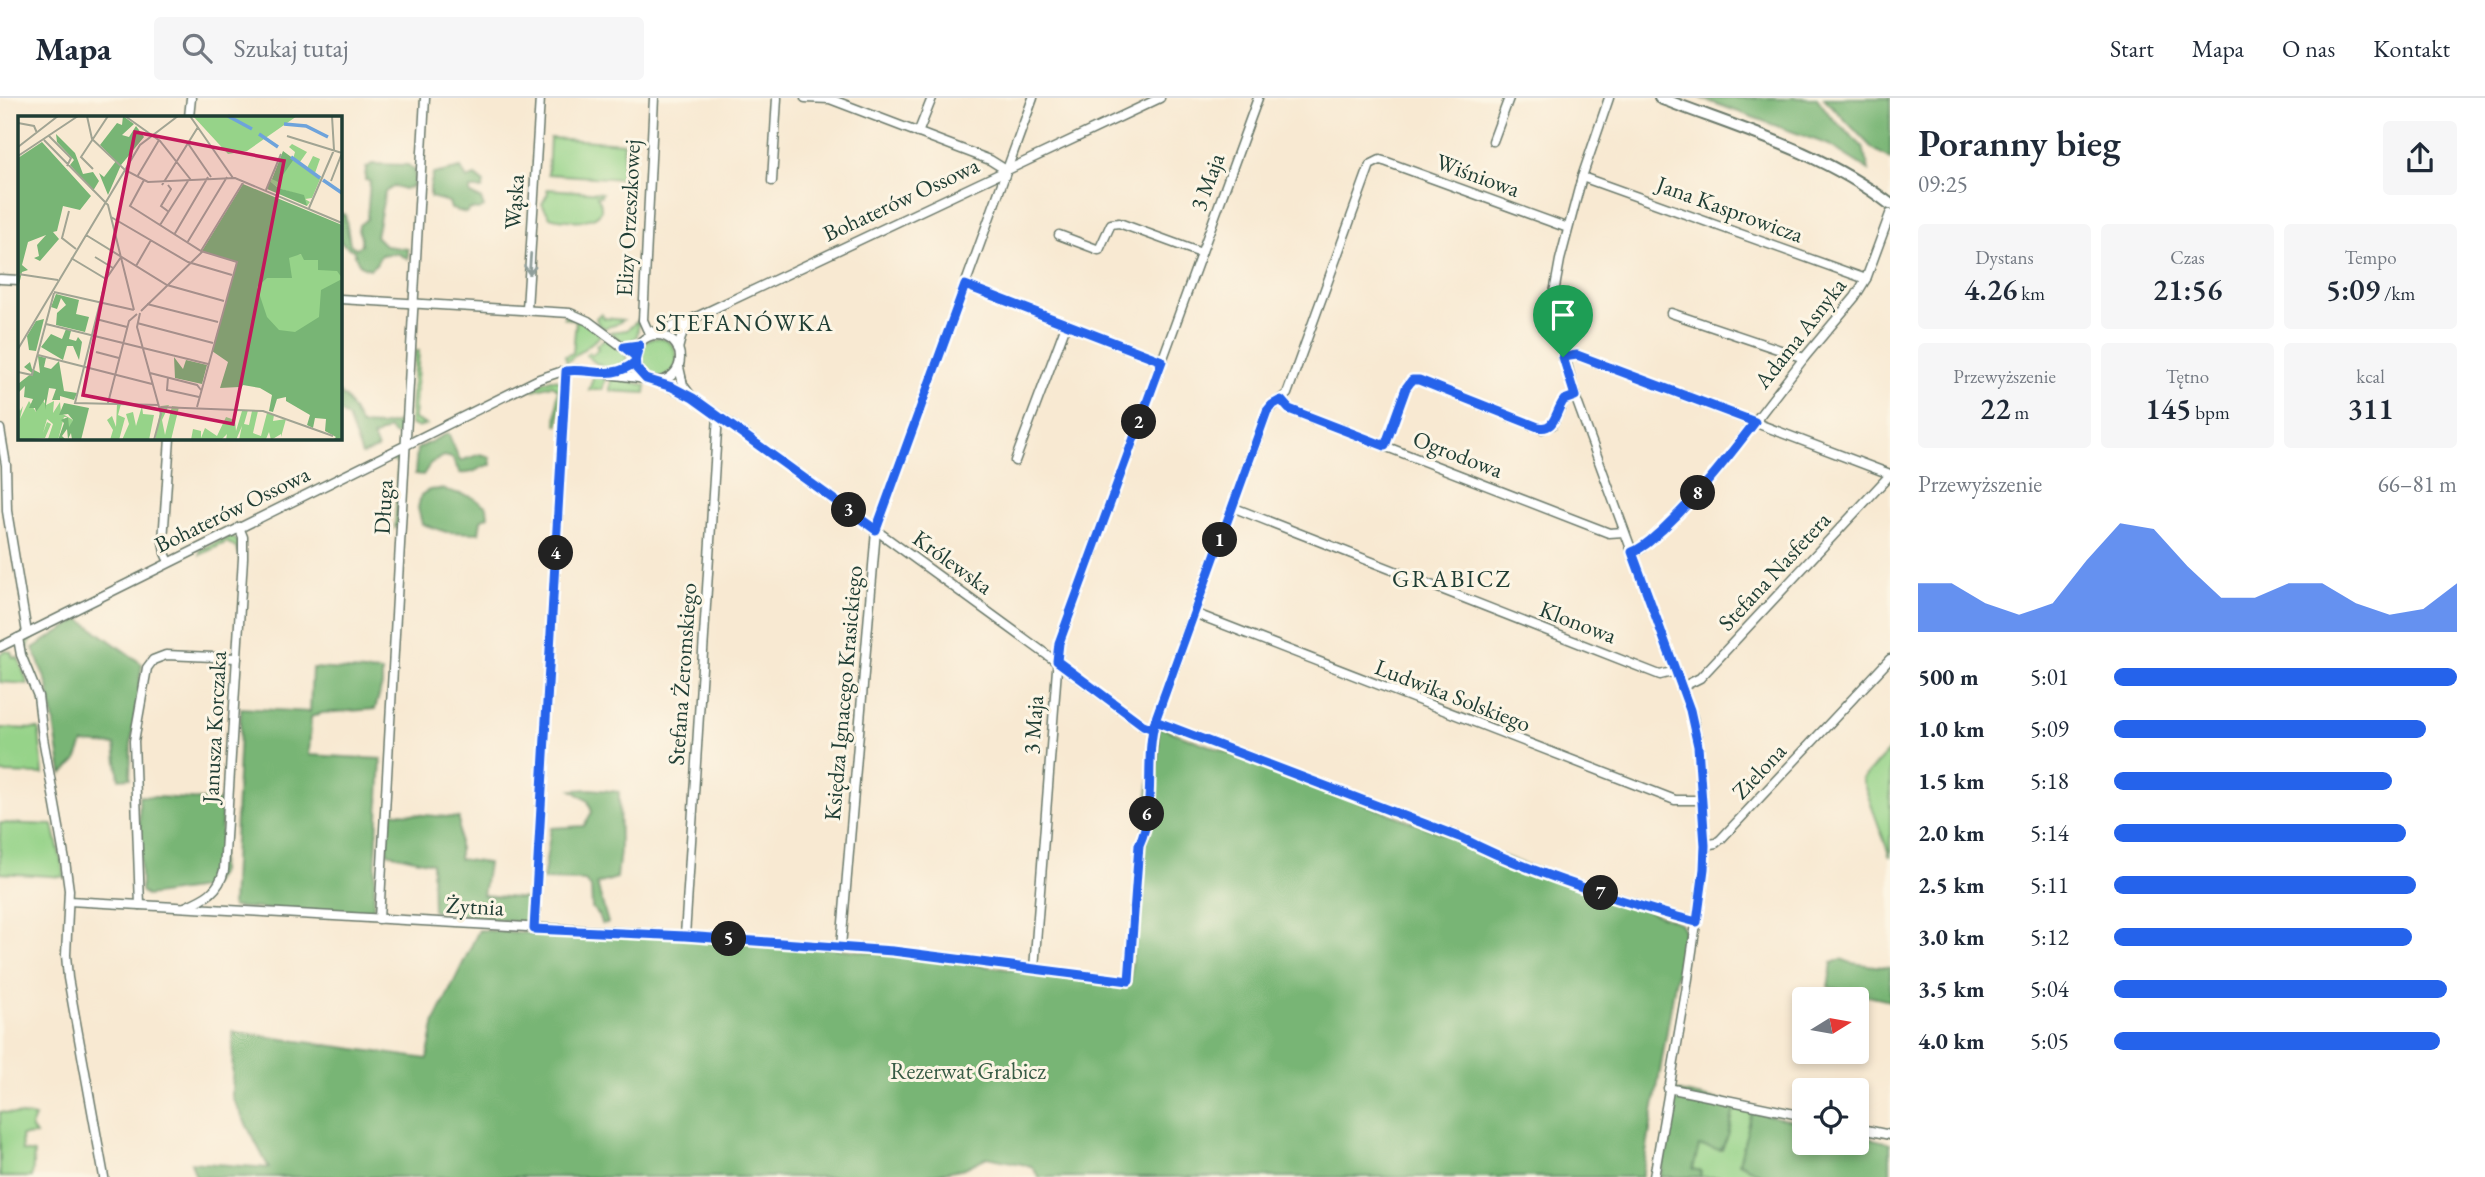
<!DOCTYPE html>
<html lang="pl">
<meta charset="utf-8">
<style>
:root{--surface:#fff;--page:#f6f6f7;--text:#1f2937;--muted:#747a83;--line:#e0e1e3;--accent:#2563eb}
body{margin:0;font-family:"EB Garamond",serif;background:var(--page);color:var(--text);height:100vh;display:flex;flex-direction:column;font-size:26px;white-space:nowrap}
*{box-sizing:border-box;margin:0}
p{font-size:23px;color:var(--muted)}
.icon{flex:none;width:38px;height:38px;fill:none;stroke:currentColor;stroke-width:2;stroke-linecap:round;stroke-linejoin:round}
.map{position:relative;flex:1;overflow:hidden}
.panel{display:flex;flex-direction:column;background:var(--surface);width:595px}
.panel>*{flex:none}
.needle{width:46px;rotate:79deg}
.fabs{position:absolute;left:1792px;top:889px;display:grid;gap:14px}
.fabs a{display:grid;place-items:center;width:77px;height:77px;border-radius:7px;background:var(--surface);box-shadow:0 4px 10px #0003;font-size:35px}
.pin{position:absolute;display:grid;place-items:center;width:60px;height:60px;color:#fff;margin:-72px -30px;border-radius:50% 50% 50% 0;rotate:-45deg;box-shadow:0 0 7px #0007}
.pin .icon{rotate:45deg}
.km{position:absolute;width:35px;height:35px;margin:-18px;border-radius:50%;background:#222;color:#fff;font-size:19px;line-height:35px;text-align:center}
.round{display:grid;place-items:center;flex:none;width:74px;height:74px;border-radius:7px;background:var(--page)}
.summary{display:flex;align-items:center;justify-content:space-between;height:119px;padding:0 28px}
h1{font-size:38px;font-weight:600;line-height:52px}
.stats{display:grid;grid-template-columns:repeat(3,1fr);gap:10px;height:119px;padding:7px 28px}
.stats div{display:grid;align-content:center;border-radius:7px;background:var(--page);text-align:center}
.stats b{font-size:30px;font-weight:600}
.stats small{font-size:19px;font-weight:400}
.stats p{font-size:19px}
.chart{height:196px;padding:14px 28px}
.chart p{display:flex;justify-content:space-between}
.chart svg{width:100%;height:126px;margin-top:7px;fill:var(--accent);opacity:.7}
ul{padding:0 28px;list-style:none;font-size:23px}
li{display:grid;grid-template-columns:112px 84px 1fr;align-items:center;height:52px}
li i{height:18px;border-radius:9px;background:var(--accent)}
header{display:flex;align-items:center;gap:42px;box-sizing:border-box;height:98px;padding:0 35px;background:var(--surface);border-bottom:2px solid var(--line)}
header strong{font-size:33px}
nav{display:flex;gap:38px;margin-inline-start:auto;font-size:24px}
.search{width:490px;height:63px;background:var(--page);display:flex;align-items:center;gap:18px;box-sizing:border-box;padding:0 24px;border-radius:7px;color:var(--muted);font-size:26px}
main{display:flex;flex:1;min-height:0}
.map>svg:first-child{display:block}
.green{fill:#96d389;stroke:#5a885e;stroke-width:2}
.forest{fill:#78b575;stroke:#4c7954;stroke-width:2}
.lines{fill:none;stroke-linecap:round;stroke-linejoin:round}
.minor-casing{stroke:#6b796b;stroke-width:11}
.secondary-casing{stroke:#6b796b;stroke-width:14}
.minor{stroke:#fff;stroke-width:8}
.secondary{stroke:#fff;stroke-width:10}
.oneway{stroke:#8f9e9a}
.route-casing{stroke:#fff;stroke-width:14}
.route{stroke:#2563eb;stroke-width:9}
.labels{text-anchor:middle;dominant-baseline:central;stroke-width:6;stroke-linejoin:round;paint-order:stroke}
.street-label{font-size:23px;fill:#1f3d34;stroke:#fcf5e5}
.park-label{font-size:23px;fill:#375b45;stroke:#fcf5e5}
.neighbourhood-label{font-size:24px;letter-spacing:2px;fill:#1f3d34;stroke:#fcf5e5}
.inset-river{fill:none;stroke:#6ea3db;stroke-width:3.5}
.inset-road{fill:none;stroke:#a1a493;stroke-width:2}
.view{fill:#c2185b;fill-opacity:0.15;stroke:#c2185b;stroke-width:3.5}
.inset-edge{fill:none;stroke:#1f3d34;stroke-width:3.5}
</style>
<header>
<strong>Mapa</strong>
<div class="search"><svg class="icon" aria-label="search" viewBox="0 0 24 24"><circle cx="10" cy="10" r="6"/><path d="M15 15l6 6"/></svg>Szukaj tutaj</div>
<nav><a>Start</a><a>Mapa</a><a>O nas</a><a>Kontakt</a></nav>
</header>
<main>
<div class="map">
<svg width="1890" height="1079" viewBox="0 0 1890 1079">
<rect width="100%" height="100%" fill="#fcf5e5"/>
<filter id="ink" filterUnits="userSpaceOnUse"><feTurbulence type="fractalNoise" baseFrequency=".0143" numOctaves="2"/><feDisplacementMap in="SourceGraphic" scale="14" xChannelSelector="R" yChannelSelector="G"/><feConvolveMatrix kernelMatrix="1 2 1 2 8 2 1 2 1" color-interpolation-filters="sRGB"/></filter>
<filter id="wash" filterUnits="userSpaceOnUse"><feTurbulence type="fractalNoise" baseFrequency=".00686" numOctaves="4" result="noise"/><feDisplacementMap in="SourceGraphic" scale="28" xChannelSelector="R" yChannelSelector="G"/><feGaussianBlur stdDeviation="1.57" result="paint"/><feColorMatrix in="noise" values="0 0 0 0 0 0 0 0 0 0 0 0 0 0 0 0 0 1.4 0 .05"/><feComposite in="paint" operator="in"/></filter>
<g filter="url(#wash)">
<rect width="100%" height="100%" fill="#f8e9d2"/>
<g class="green">
<polygon points="550,40 624,45 622,81 548,76"/>
<path d="M547,91L602,95L601,98H597C616,128 565,124 550,119L542,106L548,95Z"/>
<polygon points="601,215 604,220 623,222 615,227 604,230 598,226 596,220"/>
<polygon points="565,217 579,221 600,235 599,239 567,264 565,258 573,255 576,222 564,220"/>
<polygon points="639,222 637,238 630,244 623,244 610,234 627,232"/>
<path d="M606,240L625,254L627,262C618,282 597,267 586,257L589,254L592,257L598,251L596,247Z"/>
<circle cx="657" cy="260" r="20"/>
<polygon points="415,253 419,253 414,321 426,327 417,329 410,326"/>
<polygon points="594,277 606,279 602,292 589,292"/>
<polygon points="611,280 646,287 645,295 610,293"/>
<polygon points="551,281 559,282 562,288 559,327 556,327 558,291 552,287 533,292 533,288"/>
<polygon points="395,358 401,365 398,428 395,430 398,366 389,361 385,362 385,360"/>
<polygon points="231,438 239,445 239,456 237,451 227,444 200,457 200,452"/>
<path d="M52,526L55,528C42,535 29,537 28,553L45,605L42,604L24,547L29,538Z"/>
<polygon points="4,553 11,554 13,560 18,559 28,586 0,584 0,556"/>
<polygon points="0,630 39,631 43,676 0,675"/>
<polygon points="1890,651 1890,759 1862,681"/>
<polygon points="0,725 53,727 65,779 0,775"/>
<polygon points="1735,1006 1753,1010 1740,1065 1767,1079 1700,1079 1701,1073 1692,1071 1699,1047 1722,1052 1728,1038"/>
<polygon points="0,1014 35,1019 31,1029 36,1037 21,1038 22,1053 34,1055 32,1079 0,1079"/>
</g>
<g class="forest">
<polygon points="1700,0 1817,0 1831,19 1863,49 1869,72 1829,47"/>
<polygon points="1824,0 1890,0 1890,61 1872,50"/>
<path d="M372,66L408,67L414,72L415,80L413,89L404,91L395,88L385,94L376,138L386,148L408,151V161L397,155L381,157L376,166L370,171C359,168 357,164 354,153L340,144V115L345,117L350,146L356,150L361,147V139L358,132L359,127L367,121L370,83L365,82L366,70Z"/>
<polygon points="461,70 467,81 475,78 484,85 482,91 470,91 470,96 481,101 484,109 479,112 470,111 466,115 451,111 449,104 430,99 430,89 433,76"/>
<polygon points="340,295 347,302 361,327 380,328 400,324 400,337 394,337 389,331 373,339 378,351 362,357 348,320 340,314"/>
<path d="M448,335L460,363L481,356L490,359L491,367C479,367 477,377 460,375L452,360L444,358L431,365L423,377L415,376L417,351Z"/>
<polygon points="441,391 472,399 487,409 488,418 481,422 479,435 446,434 422,426 418,410 421,397 429,392"/>
<polygon points="80,521 142,566 131,647 130,680 119,681 115,647 83,645 76,663 62,676 48,588 33,550"/>
<polygon points="312,570 382,574 382,587 375,611 322,615 311,619 309,657 381,661 373,817 232,809 241,610 310,614"/>
<polygon points="1157,628 1680,825 1684,832 1642,1079 1039,1079 1031,1068 987,1059 965,1070 922,1079 196,1079 191,1064 269,1070 232,999 233,934 427,961 435,923 479,832 529,835 692,836 891,856 1130,887 1141,751"/>
<polygon points="591,691 619,694 620,752 617,780 597,786 608,825 601,826 599,817 592,810 591,790 585,783 543,782 551,730 584,728 592,714 588,703 572,692"/>
<polygon points="139,698 222,703 220,775 210,789 147,798 141,793"/>
<polygon points="388,714 459,720 459,761 488,765 483,797 528,801 526,825 433,813 432,765 387,755"/>
<polygon points="1841,861 1851,865 1890,870 1890,903 1828,889 1832,865"/>
<polygon points="1675,993 1735,1006 1728,1038 1721,1052 1699,1048 1693,1071 1701,1073 1700,1079 1660,1079"/>
<polygon points="1752,1014 1804,1025 1804,1045 1857,1045 1857,1037 1890,1045 1890,1079 1767,1079 1739,1065"/>
</g>
</g>
<g filter="url(#ink)">
<g class="lines">
<defs>
<g id="minor">
<polyline points="654,0 643,222 647,231 656,236"/>
<polyline points="805,0 830,1 990,62 1006,72"/>
<polyline points="1609,0 1582,79 1560,162 1554,195 1556,222 1575,298 1693,620 1698,648 1705,747 1704,771 1686,894 1654,1079"/>
<polyline points="189,19 191,0"/>
<polyline points="918,35 932,0"/>
<polyline points="1493,43 1509,0"/>
<polyline points="1582,79 1866,181"/>
<polyline points="772,83 777,0"/>
<polyline points="1059,137 1099,152 1111,126 1119,125 1201,155"/>
<polyline points="0,181 19,182"/>
<polyline points="965,187 1162,263"/>
<polyline points="340,201 570,215 588,223 635,258"/>
<polyline points="527,211 540,0"/>
<polyline points="1671,215 1804,260"/>
<polyline points="659,236 663,232 692,221 1160,0"/>
<circle cx="657" cy="260" r="23"/>
<polyline points="678,251 683,232 690,223"/>
<polyline points="1563,259 1577,257 1890,376"/>
<polyline points="679,269 683,287 691,298"/>
<polyline points="613,276 623,273 635,264"/>
<polyline points="659,284 693,300 718,317 1143,627 1152,631"/>
<polyline points="1281,302 1289,311 1609,435 1624,434"/>
<polyline points="0,331 6,367 7,413 27,535"/>
<polyline points="1385,348 1406,290 1412,282 1419,282 1542,331 1552,327 1564,302 1575,298"/>
<polyline points="1015,363 1066,227"/>
<polyline points="1232,409 1660,577 1676,573"/>
<polyline points="1632,455 1642,450 1667,427 1714,377 1804,260 1855,199 1866,181 1890,116"/>
<polyline points="169,464 165,455 163,443 170,340"/>
<polyline points="1194,515 1675,702 1701,702"/>
<polyline points="18,540 21,557 38,598 43,640 65,763 69,792 66,857 68,880 104,1079"/>
<polyline points="0,549 539,281 560,274 577,272 646,281"/>
<polyline points="1682,589 1700,580 1890,377"/>
<path d="M1155,623L1462,740C1508,764 1558,781 1608,797C1638,807 1667,817 1697,824"/>
<polyline points="1705,747 1716,745 1721,741 1890,561"/>
<polyline points="69,803 685,838 893,853 1129,883 1139,746 1144,736 1147,720 1155,623 1267,313 1287,296 1370,67 1380,62 1387,64 1568,130"/>
<polyline points="140,807 134,643 147,570 153,562 166,557 237,560"/>
<path d="M185,809C205,800 219,794 224,772L243,460V439L239,429"/>
<polyline points="379,821 425,0"/>
<polyline points="534,831 566,273"/>
<polyline points="685,838 718,317"/>
<polyline points="841,849 876,432 1033,0"/>
<polyline points="1034,871 1059,545 1258,0"/>
<polyline points="1668,990 1804,1018"/>
<polyline points="1857,1030 1890,1037"/>
</g>
<path id="secondary" d="M1660,0C1740,31 1821,53 1890,106"/>
</defs>
<use href="#minor" class="minor-casing"/>
<use href="#secondary" class="secondary-casing"/>
<use href="#minor" class="minor"/>
<use href="#secondary" class="secondary"/>
</g>
<defs><path id="oneway-shaft" d="M-6 0H5M1.5-3L5.5 0L1.5 3" fill="none" stroke-width="1.6" stroke-linecap="round" stroke-linejoin="round" transform="scale(1.75)"/></defs>
<use class="oneway" href="#oneway-shaft" transform="translate(530 166) rotate(94)"/>
</g>
<g class="lines" filter="url(#ink)">
<defs>
<path id="route" d="M1563,259L1575,298L1564,302C1555,313 1556,333 1538,329L1419,282H1412L1406,290L1385,348L1289,311L1281,302L1272,307L1267,313L1155,623L1153,631L1143,627L1057,563L1059,545L1162,263L965,187L876,432L693,300L672,289L646,281L636,270L635,258L624,249L639,247L635,264C612,283 593,270 566,273L534,831L685,838L893,853L1129,883L1139,747C1157,709 1144,663 1155,623L1462,740C1508,764 1558,781 1608,798C1638,807 1667,817 1697,824L1704,771L1705,747L1698,648L1690,612L1632,454C1644,450 1653,440 1662,432C1697,399 1726,362 1755,324L1577,257L1563,259"/>
</defs>
<use href="#route" class="route-casing"/>
<use href="#route" class="route"/>
</g>
<g class="labels">
<g class="street-label">
<text transform="translate(1478 77) rotate(20)">Wiśniowa</text>
<text transform="translate(1207 84) rotate(-70)">3 Maja</text>
<text transform="translate(901 101) rotate(-25)">Bohaterów Ossowa</text>
<text transform="translate(514 104) rotate(-86)">Wąska</text>
<text transform="translate(1730 111) rotate(20)">Jana Kasprowicza</text>
<text transform="translate(628 120) rotate(-87)">Elizy Orzeszkowej</text>
<text transform="translate(1800 235) rotate(-52)">Adama Asnyka</text>
<text transform="translate(1458 356) rotate(21)">Ogrodowa</text>
<text transform="translate(383 409) rotate(-87)">Długa</text>
<text transform="translate(232 411) rotate(-26)">Bohaterów Ossowa</text>
<text transform="translate(953 464) rotate(36)">Królewska</text>
<text transform="translate(1774 473) rotate(-47)">Stefana Nasfetera</text>
<text transform="translate(1578 524) rotate(21)">Klonowa</text>
<text transform="translate(682 576) rotate(-86)">Stefana Żeromskiego</text>
<text transform="translate(843 595) rotate(-85)">Księdza Ignacego Krasickiego</text>
<text transform="translate(1453 597) rotate(21)">Ludwika Solskiego</text>
<text transform="translate(1033 627) rotate(-86)">3 Maja</text>
<text transform="translate(214 629) rotate(-87)">Janusza Korczaka</text>
<text transform="translate(1759 673) rotate(-47)">Zielona</text>
<text transform="translate(475 808) rotate(3)">Żytnia</text>
</g>
<g class="park-label">
<text x="968" y="973">Rezerwat Grabicz</text>
</g>
<g class="neighbourhood-label">
<text x="745" y="224">STEFANÓWKA</text>
<text x="1452" y="480">GRABICZ</text>
</g>
</g>
<g transform="translate(18 18)">
<rect width="324" height="324" fill="#f8e9d2"/>
<path d="M175,0H279L229,35L210,38ZM274,28L289,36L282,46L289,52L295,40L302,43L297,57L303,61L294,82L287,83L292,86L289,90L284,84L286,80L260,72L252,65L275,43L277,36L271,31ZM284,138L309,143L324,160L306,222L249,213L219,145ZM24,283L28,289L36,285L35,297L42,286L43,297L55,304L52,311L47,310L50,301H46L40,324L30,323L35,308L29,303L25,317L29,306L33,308L27,322L0,324V289L2,295L5,290L2,303L11,285L18,296ZM99,288H103L100,299L107,302L101,324H92L95,314L89,304L94,300L98,311ZM151,289L144,304L147,319L154,290L161,291L153,324H137L143,290ZM124,290L125,298L136,299L131,324H104L111,308L108,298L115,296L118,310ZM230,294L226,308L231,309L234,295H240L235,317L243,320L249,297L256,299L255,305L268,303L263,321V318L253,324L251,316L248,323L221,324L224,310L218,324H208L209,318L203,324H173L175,313L183,315V322L187,312L199,320L208,301L217,304L218,315L224,295Z" fill="#96d389"/>
<path d="M105,0L116,8L104,19L111,21L118,10L126,21L103,49L90,79L81,57L86,61L98,45L82,29L99,7L104,9ZM38,18L57,37L65,58L75,56L81,65L75,75L52,49L56,44L39,26ZM24,26L73,80L62,94L45,90L39,115L35,116L41,123L22,145L16,142L21,140L19,129L28,119L10,126L4,149L10,154L4,156L0,173V42ZM265,35L276,43L260,66L254,63ZM252,65L260,72L286,79L289,90L249,73ZM225,68L324,109V162L319,155L300,154V144H286L283,138L271,142L274,162H249L239,171L249,201L261,214L277,216L301,201L303,174L324,163V324H315L318,321L307,315L308,303L297,302L295,312L289,309L292,299L268,285V281L259,283L255,296L251,295L254,279L242,272L225,269L219,281L221,271L202,272L210,246L194,235L219,146L184,135ZM38,178L61,184L58,198L71,201L67,216L38,209L39,197L48,189L43,182L39,193L33,191ZM26,203L18,235L11,234L9,220L18,205ZM48,213L53,215L51,223L58,225L60,221L64,226L61,244L55,230H49L45,244L23,231L33,218L44,223ZM20,240L28,242L26,251L33,253L41,245L46,275L59,277L56,284L42,280V284H34L38,273L31,272L27,294V283L18,296L17,292H11L15,283L6,281L7,270L0,277V268L14,257L6,251L12,246L14,253L22,257ZM156,241L165,253L168,244L189,249L184,268L157,262ZM46,287L71,292L63,324H54L53,317L50,323L49,313L44,320L48,324H40L46,307L43,304L50,301L51,311L55,304L50,298L41,299Z" fill="#78b575"/>
<path class="inset-river" d="M210,0L234,13M266,8L288,10L310,21M241,18L260,31M273,41L302,62M305,64L324,77"/>
<path class="inset-road" d="M69,0L74,23L107,54L130,66L217,62L324,107M107,0L142,25L173,64M172,0L215,62M0,7L16,10L19,17M30,19L53,42L49,50M269,20L324,37M26,24L90,89L116,194M169,26L193,61M0,31L40,0M0,40L60,0M75,53L63,41L90,0M119,61L141,24M126,64L112,90L183,135L219,146L179,291M313,65L324,37M144,69L180,11M150,69L153,73L143,90L151,96M248,74L263,38M291,92L316,34L314,0M51,95L44,122L58,133M93,101L170,146L214,159M142,109L170,65M68,119L149,169L206,185M156,119L190,61M169,127L209,61M183,135L226,65M77,141L95,152M103,141L88,163L57,287L141,289M53,142L88,163M118,150L133,124M0,158L40,164M36,176L116,194M129,188L200,206M123,195L184,136M122,197L119,211L143,298L136,324M78,203L109,211M119,207L195,227M28,208L190,248M0,233L122,29L160,0M78,236L101,242M20,239L134,268M0,256L14,259L36,177M132,257L179,269L183,274M150,261L149,274L181,281M90,287L111,205L119,198M141,291L245,295L315,320"/>
<path class="view" d="M117,16L266,45L215,308L65,279Z"/>
<rect width="324" height="324" class="inset-edge"/>
</g>
</svg>
<div class="fabs">
<a><svg class="needle" viewBox="-14 -14 28 28"><path d="M0-13l5 13h-10z" fill="#e53935"/><path d="M0 13l5-13h-10z" fill="#747a83"/></svg></a>
<a><svg class="icon" aria-label="locate" viewBox="0 0 24 24"><circle cx="12" cy="12" r="6"/><path d="M12 2v4M12 18v4M2 12h4M18 12h4"/></svg></a>
</div>
<div class="pin" style="left:1563px;top:259px;background:#1e9e55"><svg class="icon" aria-label="arrive" viewBox="0 0 24 24"><path d="M6 21V4h12l-3 4 3 4H6"/></svg></div>
<b class="km" style="left:1220px;top:442px">1</b>
<b class="km" style="left:1139px;top:324px">2</b>
<b class="km" style="left:849px;top:412px">3</b>
<b class="km" style="left:556px;top:455px">4</b>
<b class="km" style="left:729px;top:841px">5</b>
<b class="km" style="left:1147px;top:716px">6</b>
<b class="km" style="left:1601px;top:795px">7</b>
<b class="km" style="left:1698px;top:395px">8</b>
</div>
<section class="panel">
<div class="summary"><div><h1>Poranny bieg</h1><p>09:25</p></div><a class="round"><svg class="icon" aria-label="share" viewBox="0 0 24 24"><path d="M12 15V3M7 8l5-5 5 5M5 13v7h14v-7"/></svg></a></div>
<div class="stats">
<div><p>Dystans</p><b>4.26<small> km</small></b></div>
<div><p>Czas</p><b>21:56</b></div>
<div><p>Tempo</p><b>5:09<small> /km</small></b></div>
</div>
<div class="stats">
<div><p>Przewyższenie</p><b>22<small> m</small></b></div>
<div><p>Tętno</p><b>145<small> bpm</small></b></div>
<div><p>kcal</p><b>311</b></div>
</div>
<div class="chart"><p><span>Przewyższenie</span>66–81 m</p>
<svg viewBox="0 0 160 44" preserveAspectRatio="none"><path d="M0 44V27L10 27L20 34L30 38L40 34L50 19L60 6L70 8L80 21L90 32L100 32L110 27L120 27L130 34L140 38L150 36L160 27V44z"/></svg>
</div>
<ul>
<li><b>500 m</b>5:01<i style="width:100%"></i></li>
<li><b>1.0 km</b>5:09<i style="width:91%"></i></li>
<li><b>1.5 km</b>5:18<i style="width:81%"></i></li>
<li><b>2.0 km</b>5:14<i style="width:85%"></i></li>
<li><b>2.5 km</b>5:11<i style="width:88%"></i></li>
<li><b>3.0 km</b>5:12<i style="width:87%"></i></li>
<li><b>3.5 km</b>5:04<i style="width:97%"></i></li>
<li><b>4.0 km</b>5:05<i style="width:95%"></i></li>
</ul>
</section>
</main>
